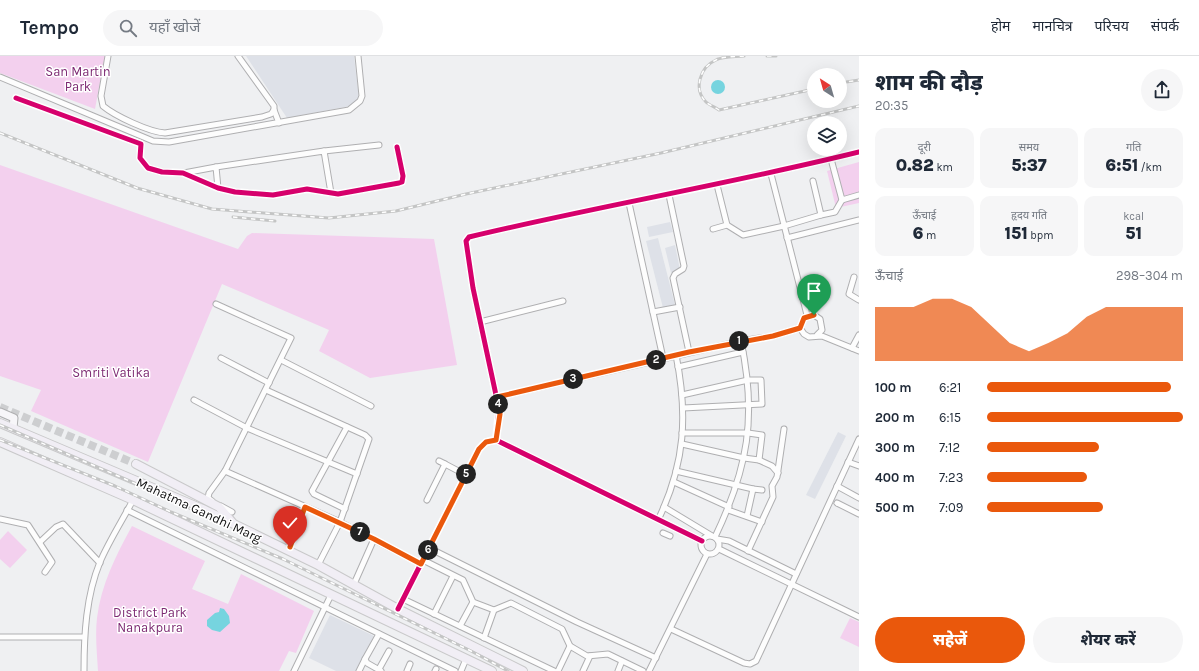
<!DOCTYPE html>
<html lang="hi">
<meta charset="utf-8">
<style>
:root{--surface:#fff;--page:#f6f6f7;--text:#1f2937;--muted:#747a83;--line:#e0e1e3;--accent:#ea580c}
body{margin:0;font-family:Karla,"Noto Sans Devanagari",sans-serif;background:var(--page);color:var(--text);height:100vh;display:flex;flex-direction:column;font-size:15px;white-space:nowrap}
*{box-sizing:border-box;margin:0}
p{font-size:13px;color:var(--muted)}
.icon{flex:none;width:22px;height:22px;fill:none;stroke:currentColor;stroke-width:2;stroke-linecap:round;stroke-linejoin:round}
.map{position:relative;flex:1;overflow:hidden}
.details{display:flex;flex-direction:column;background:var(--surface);width:340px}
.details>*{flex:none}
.needle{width:26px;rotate:323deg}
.tools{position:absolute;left:807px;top:12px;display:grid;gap:8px}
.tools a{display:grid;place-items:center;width:40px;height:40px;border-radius:50%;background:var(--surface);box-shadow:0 4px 16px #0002;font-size:20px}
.pin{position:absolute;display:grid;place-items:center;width:34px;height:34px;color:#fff;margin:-41px -17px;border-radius:50% 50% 50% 0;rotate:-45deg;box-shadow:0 0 4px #0007}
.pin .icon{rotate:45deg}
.km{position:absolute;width:20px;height:20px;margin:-10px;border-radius:50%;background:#222;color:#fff;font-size:11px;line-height:20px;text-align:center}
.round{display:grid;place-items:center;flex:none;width:42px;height:42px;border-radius:21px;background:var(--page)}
.headline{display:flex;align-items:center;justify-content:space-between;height:68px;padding:0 16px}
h1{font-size:22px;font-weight:800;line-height:30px}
.figures{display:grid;grid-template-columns:repeat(3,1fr);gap:6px;height:68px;padding:4px 16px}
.figures div{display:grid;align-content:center;border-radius:10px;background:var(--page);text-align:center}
.figures b{font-size:17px;font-weight:800}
.figures small{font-size:11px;font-weight:400}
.figures p{font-size:11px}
.chart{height:112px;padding:8px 16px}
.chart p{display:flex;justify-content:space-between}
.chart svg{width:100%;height:72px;margin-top:4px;fill:var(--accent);opacity:.7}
.button{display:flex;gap:8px;margin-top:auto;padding:8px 16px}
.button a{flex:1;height:46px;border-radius:24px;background:var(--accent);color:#fff;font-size:16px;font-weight:800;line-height:46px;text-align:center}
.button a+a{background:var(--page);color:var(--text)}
ul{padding:0 16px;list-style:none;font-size:13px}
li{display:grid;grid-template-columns:64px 48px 1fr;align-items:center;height:30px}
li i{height:10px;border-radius:5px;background:var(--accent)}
header{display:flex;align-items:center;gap:24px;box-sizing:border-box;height:56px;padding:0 20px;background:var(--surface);border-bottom:1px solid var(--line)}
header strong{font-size:19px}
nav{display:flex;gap:22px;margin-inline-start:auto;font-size:14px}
.search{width:280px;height:36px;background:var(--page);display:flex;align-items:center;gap:10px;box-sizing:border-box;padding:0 14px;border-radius:22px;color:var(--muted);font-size:15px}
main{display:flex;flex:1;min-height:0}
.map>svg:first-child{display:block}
.built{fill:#dee1e8}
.green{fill:#f3d0ee}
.water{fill:#76d4df}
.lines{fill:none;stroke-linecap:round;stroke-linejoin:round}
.primary-tunnel{stroke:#cdced0;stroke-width:8;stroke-dasharray:8 4;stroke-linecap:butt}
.street-casing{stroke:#afafb1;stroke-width:7}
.secondary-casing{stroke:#afafb1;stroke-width:9}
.primary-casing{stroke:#c9c9ca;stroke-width:10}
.street{stroke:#fdfdfd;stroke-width:5}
.secondary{stroke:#f7f6f9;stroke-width:7}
.primary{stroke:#f1eef5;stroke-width:8}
.rail-casing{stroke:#c4c5c5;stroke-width:3}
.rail{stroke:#fff;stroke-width:1.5;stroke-dasharray:4.5;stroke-linecap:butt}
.cycleway-casing{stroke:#fff;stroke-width:8}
.cycleway{stroke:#d6006c;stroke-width:5}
.route-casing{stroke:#fff;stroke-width:8}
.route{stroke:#ea580c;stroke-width:5}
.labels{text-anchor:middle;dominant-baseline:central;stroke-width:3;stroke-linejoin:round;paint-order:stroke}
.park-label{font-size:13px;fill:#7d2a73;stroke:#fff}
.street-label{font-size:13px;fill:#0e0e0f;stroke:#fff}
</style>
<header>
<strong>Tempo</strong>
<div class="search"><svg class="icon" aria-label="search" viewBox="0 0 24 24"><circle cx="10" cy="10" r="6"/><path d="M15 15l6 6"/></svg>यहाँ खोजें</div>
<nav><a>होम</a><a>मानचित्र</a><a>परिचय</a><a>संपर्क</a></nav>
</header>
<main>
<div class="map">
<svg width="859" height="615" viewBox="0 0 859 615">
<rect width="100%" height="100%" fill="#eff0f2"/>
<g class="built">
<polygon points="246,0 354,0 359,42 350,50 287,62"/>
<polygon points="670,166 673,176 649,181 647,171"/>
<polygon points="658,182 675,249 663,252 646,185"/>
<polygon points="675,189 680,214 671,217 665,192"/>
<polygon points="838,376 846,380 815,443 806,439"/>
<polygon points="330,559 374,580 357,615 336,615 309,602"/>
</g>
<g class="green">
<polygon points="0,0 105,0 95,53 0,17"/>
<polygon points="859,106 859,147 836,152 827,115"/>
<polygon points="0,109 238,193 247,180 252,177 434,183 457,309 370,322 319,295 329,274 222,228 148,406 31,355 41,334 0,320"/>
<path d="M132,470L205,505L192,533L228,548L241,518L314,555L296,597L289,595L279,615H98C97,598 95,579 97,562C101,529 116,499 132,470Z"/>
<polygon points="8,475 27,494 10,512 0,503 0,484"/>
<polygon points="850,562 859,566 859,591 840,582"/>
</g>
<g class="water">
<circle cx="718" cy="31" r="7"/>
<polygon points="220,552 224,553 229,560 230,567 220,576 212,574 207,570 207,564 215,557 219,556"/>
</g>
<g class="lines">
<polyline class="primary-tunnel" points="0,351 136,408"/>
<defs>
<g id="street">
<path d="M108,0L101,40L103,50C115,60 149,76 165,77L262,61L271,58L274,54V50L238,0"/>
<polyline points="0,21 153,85 169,86 349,54 360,45 362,40 358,0"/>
<polyline points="16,42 141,88 140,102 148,112 162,116 183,117 218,132 235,136 273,139 307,133 338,138 399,127 402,126 403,120 397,91"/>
<polyline points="274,54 279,67"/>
<polyline points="324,95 379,89"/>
<polyline points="831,103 842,144 859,139"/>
<polyline points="216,111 324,95 331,137"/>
<polyline points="184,117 216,111 218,132"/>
<polyline points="771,118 807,259"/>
<polyline points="813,125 821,159 835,156 842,144"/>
<polyline points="717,129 727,169"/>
<polyline points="669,139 684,210 683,213 675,218 673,222 689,296"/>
<polyline points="629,147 663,302"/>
<polyline points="713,173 727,169 743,179 784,170 821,159"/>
<polyline points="787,182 859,164"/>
<polyline points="854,221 849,238 859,244"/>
<polyline points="653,256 680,251"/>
<polyline points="480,266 563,245"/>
<polyline points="817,279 822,274 820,263 814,259 804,262 800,272 804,278 809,281 822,280 859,295"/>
<polyline points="852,292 859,279"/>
<polyline points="221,302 269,327"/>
<polyline points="281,304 371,350"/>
<polyline points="678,311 743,296"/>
<polyline points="266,334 365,379 369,383 340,466 318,509"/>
<polyline points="682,339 748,324 761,324 762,348 683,352"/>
<polyline points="497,341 741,285 773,280 800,272"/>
<polyline points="194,344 247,372 357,418"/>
<path d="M496,384L499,353L473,232L466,185L469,181C598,150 730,128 859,96"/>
<polyline points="682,388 744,402 759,404 762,379 748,377 682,377"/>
<polyline points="759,404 772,410 778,417"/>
<polyline points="439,405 445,408"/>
<polyline points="848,406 859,410"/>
<polyline points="225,415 340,466 421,508"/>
<polyline points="676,415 753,433"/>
<polyline points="674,426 729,451"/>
<polyline points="837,430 859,442"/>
<polyline points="427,444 445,408 466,419"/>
<polyline points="212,445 208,442 209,437 225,415 291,282 216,248"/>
<polyline points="837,447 859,458"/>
<polyline points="221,450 232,456"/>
<polyline points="664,451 712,480"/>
<polyline points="345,453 314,438 312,435 347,371"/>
<polyline points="127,454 455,615"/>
<polyline points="728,454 762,466"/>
<polyline points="747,460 753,433 762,434"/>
<path d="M659,462C685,407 688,359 676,299"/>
<polyline points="0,463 28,469 52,506 45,516"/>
<polyline points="663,477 670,480"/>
<circle cx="710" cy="489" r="9"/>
<path d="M715,481C748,412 757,361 741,285"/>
<polyline points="717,483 729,485 796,518"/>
<polyline points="40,486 56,471 63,468 100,507"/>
<polyline points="429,492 577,566 656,602"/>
<polyline points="719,493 859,561"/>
<polyline points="288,495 305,451"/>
<polyline points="748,495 773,441 772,430 777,421 784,373"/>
<polyline points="423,504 463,524 473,546 494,554 511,547 562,573 570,590"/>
<polyline points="354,528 374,483"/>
<polyline points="403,543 554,615"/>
<path d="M398,553L479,393C484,387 488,384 496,384L702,485"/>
<polyline points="434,558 453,520"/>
<polyline points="460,570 473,546"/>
<polyline points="671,573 744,607 750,608 756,605 859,383"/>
<polyline points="379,578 365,603 367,607 381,615"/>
<polyline points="0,581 84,581"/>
<polyline points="484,582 494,554"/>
<polyline points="379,613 389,595"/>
<path d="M84,615C84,579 86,540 100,506C109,485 122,465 133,444"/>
<polyline points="294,615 331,539"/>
<polyline points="359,615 365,603"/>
<polyline points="407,615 410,608"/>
<polyline points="435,615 436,613"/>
<polyline points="461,615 466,603"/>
<polyline points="558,615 570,590 587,600 608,598 643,615"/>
<polyline points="583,615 590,600"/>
<polyline points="618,615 622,605"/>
<polyline points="649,615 707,498"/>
</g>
<polyline id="secondary" points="0,356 14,362 13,372"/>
<g id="primary">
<polyline points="0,367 205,454 318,509 398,553 523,615"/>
<polyline points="0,386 133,444 492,615"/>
<polyline points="136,408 219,451 232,466"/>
</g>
</defs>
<use href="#street" class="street-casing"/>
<use href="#secondary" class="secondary-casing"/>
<use href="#primary" class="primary-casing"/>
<use href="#street" class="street"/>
<use href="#secondary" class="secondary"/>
<use href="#primary" class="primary"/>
<defs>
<g id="rail">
<path d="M744,0C736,1 723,0 716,4C700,11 693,33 706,46C709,49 715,51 719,54L814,33"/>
<polyline points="767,0 776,0"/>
<polyline points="840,27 859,24"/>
<polyline points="0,77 137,132 212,153 329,162 396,155 466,138 661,97 859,50"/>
<polyline points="233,161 275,165"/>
<polyline points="0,369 169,442 216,465"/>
<polyline points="0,384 115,430 171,456 283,503 471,595 508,615"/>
</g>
</defs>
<use href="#rail" class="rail-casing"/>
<use href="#rail" class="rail"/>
<defs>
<g id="cycleway">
<polyline points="16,42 141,88 140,102 148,112 162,116 183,117 218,132 235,136 273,139 307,133 338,138 399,127 402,126 403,120 397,91"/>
<path d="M496,384L499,353L473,232L466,185L469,181C598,150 730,128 859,96"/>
<path d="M398,553L479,393C484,387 488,384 496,384L702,485"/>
</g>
</defs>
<use href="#cycleway" class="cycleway-casing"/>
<use href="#cycleway" class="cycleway"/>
</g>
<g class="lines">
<defs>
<polyline id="route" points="290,491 305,451 374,483 421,508 479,393 486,386 496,384 500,358 497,341 689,296 773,280 800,272 804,262 814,259"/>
</defs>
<use href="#route" class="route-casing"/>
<use href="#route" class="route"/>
</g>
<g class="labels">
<g class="park-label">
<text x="78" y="15">San Martin<tspan x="78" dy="15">Park</tspan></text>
<text x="111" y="316">Smriti Vatika</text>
<text x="150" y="556">District Park<tspan x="150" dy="15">Nanakpura</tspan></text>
</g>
<g class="street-label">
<text transform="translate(199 454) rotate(25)">Mahatma Gandhi Marg</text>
</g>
</g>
</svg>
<div class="tools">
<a><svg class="needle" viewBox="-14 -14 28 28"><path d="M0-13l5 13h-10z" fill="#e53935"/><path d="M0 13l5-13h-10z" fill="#747a83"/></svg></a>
<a><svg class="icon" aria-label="layers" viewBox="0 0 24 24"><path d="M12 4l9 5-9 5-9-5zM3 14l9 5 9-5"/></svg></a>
</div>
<div class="pin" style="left:814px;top:259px;background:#1e9e55"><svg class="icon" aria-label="arrive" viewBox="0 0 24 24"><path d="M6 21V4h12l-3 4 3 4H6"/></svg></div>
<div class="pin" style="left:290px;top:491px;background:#d93025"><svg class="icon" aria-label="check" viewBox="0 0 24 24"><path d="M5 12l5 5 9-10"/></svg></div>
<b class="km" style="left:739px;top:285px">1</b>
<b class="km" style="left:656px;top:304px">2</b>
<b class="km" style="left:573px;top:323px">3</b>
<b class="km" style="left:498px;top:348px">4</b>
<b class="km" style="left:466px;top:418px">5</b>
<b class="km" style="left:428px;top:494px">6</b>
<b class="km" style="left:360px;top:476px">7</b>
</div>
<section class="details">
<div class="headline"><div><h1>शाम की दौड़</h1><p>20:35</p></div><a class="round"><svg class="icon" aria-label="share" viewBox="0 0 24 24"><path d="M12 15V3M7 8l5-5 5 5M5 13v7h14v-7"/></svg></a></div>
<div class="figures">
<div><p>दूरी</p><b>0.82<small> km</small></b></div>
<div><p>समय</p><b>5:37</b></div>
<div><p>गति</p><b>6:51<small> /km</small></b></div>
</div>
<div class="figures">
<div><p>ऊँचाई</p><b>6<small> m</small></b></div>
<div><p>हृदय गति</p><b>151<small> bpm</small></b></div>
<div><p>kcal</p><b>51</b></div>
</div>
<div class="chart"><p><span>ऊँचाई</span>298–304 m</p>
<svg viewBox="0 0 160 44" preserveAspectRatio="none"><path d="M0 44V11L10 11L20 11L30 6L40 6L50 11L60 22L70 33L80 38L90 33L100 27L110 17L120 11L130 11L140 11L150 11L160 11V44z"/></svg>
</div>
<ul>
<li><b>100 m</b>6:21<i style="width:94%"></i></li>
<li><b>200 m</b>6:15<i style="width:100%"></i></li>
<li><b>300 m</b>7:12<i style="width:57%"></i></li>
<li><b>400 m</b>7:23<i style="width:51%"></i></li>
<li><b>500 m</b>7:09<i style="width:59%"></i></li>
</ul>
<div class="button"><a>सहेजें</a><a>शेयर करें</a></div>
</section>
</main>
